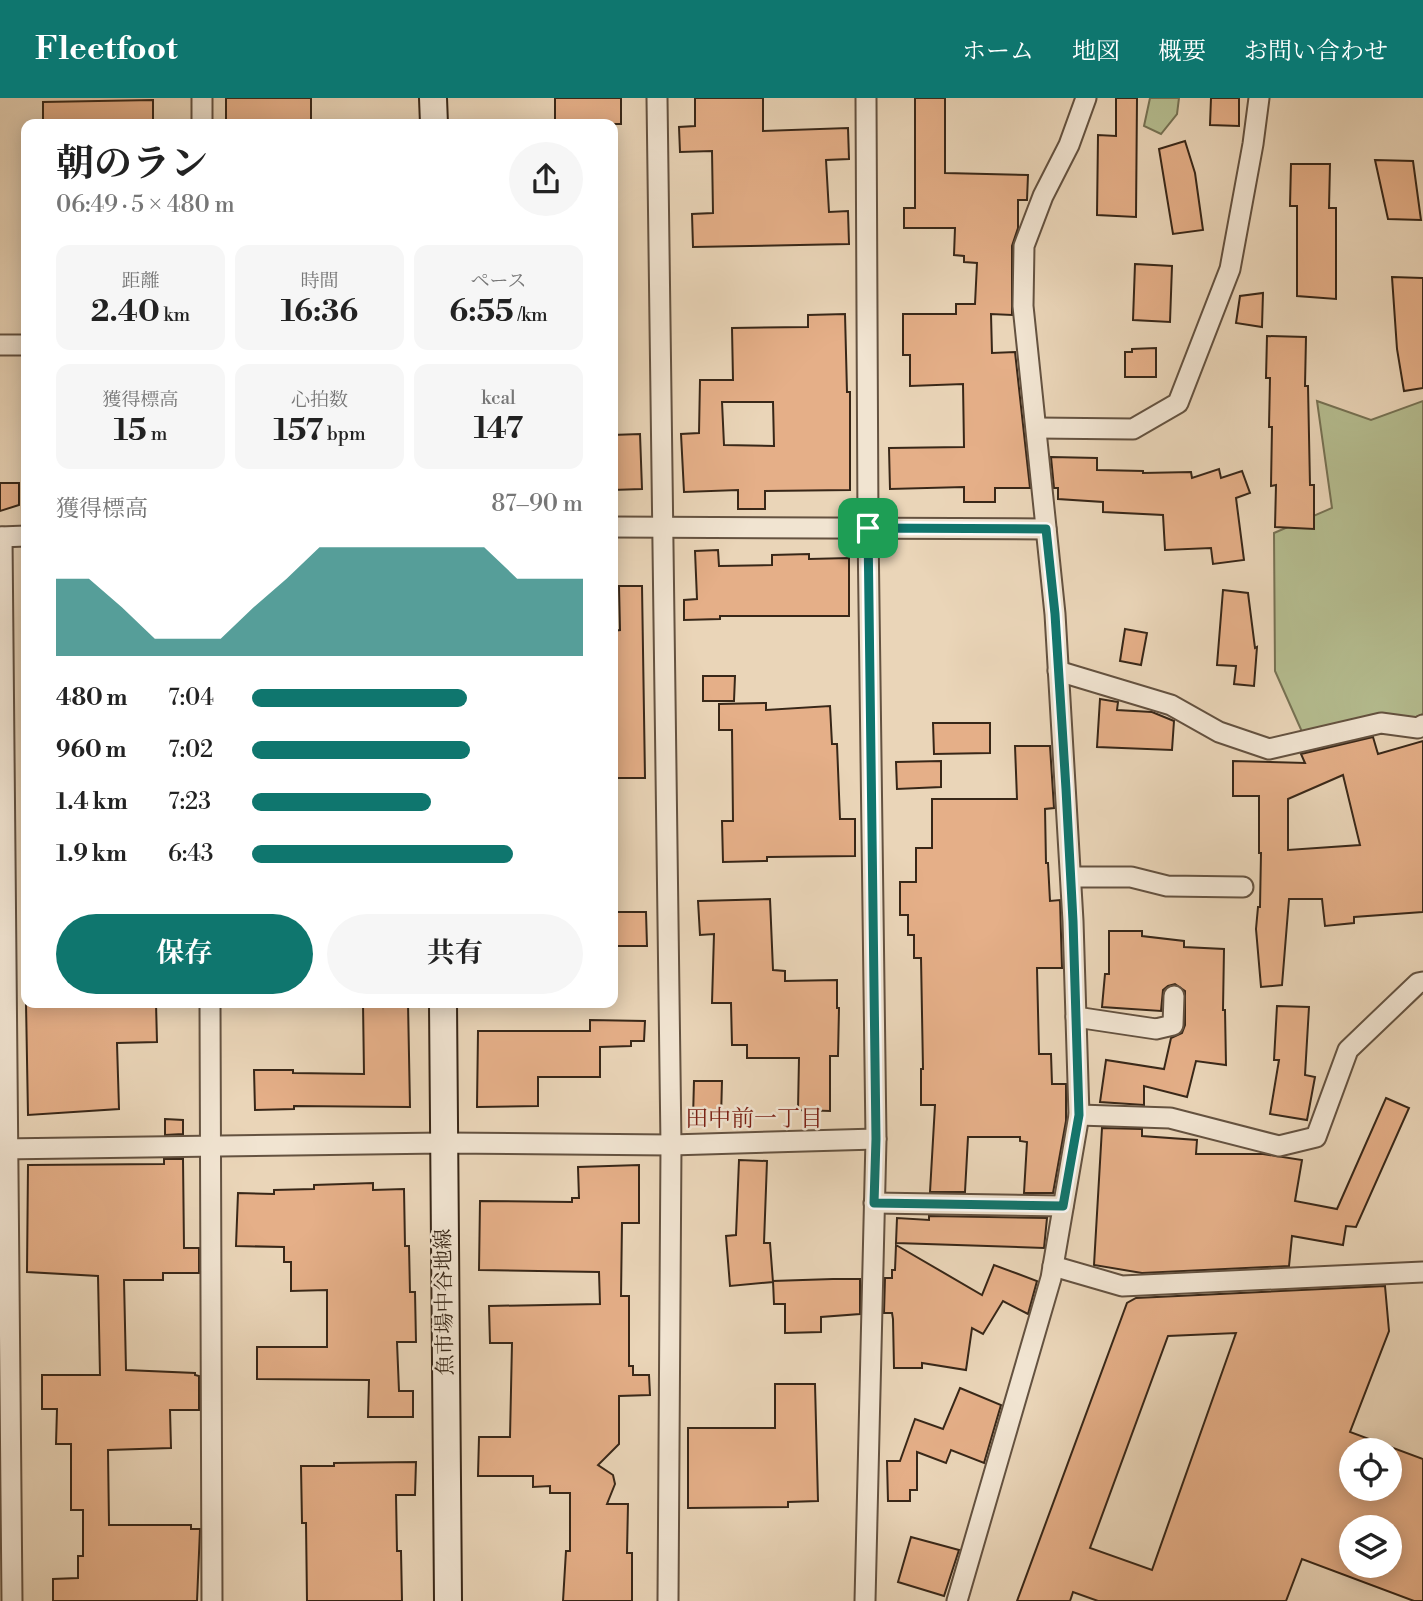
<!DOCTYPE html>
<html lang="ja">
<meta charset="utf-8">
<style>
:root{--surface:#fff;--page:#f6f6f6;--text:#222;--muted:#767676;--accent:#0f766e}
body{margin:0;font-family:"Libre Bodoni","Noto Serif JP",serif;background:var(--page);color:var(--text);height:100vh;display:flex;flex-direction:column;font-size:26px;white-space:nowrap}
*{box-sizing:border-box;margin:0}
p{font-size:23px;color:var(--muted)}
.icon{flex:none;width:38px;height:38px;fill:none;stroke:currentColor;stroke-width:2;stroke-linecap:round;stroke-linejoin:round}
.map{position:relative;flex:1;overflow:hidden}
.sheet{position:absolute;left:21px;top:21px;width:597px;height:889px;display:flex;flex-direction:column;background:var(--surface);border-radius:14px;box-shadow:0 4px 18px #0003}
.sheet>*{flex:none}
.buttons{position:absolute;left:1339px;top:1340px;display:grid;gap:14px}
.buttons a{display:grid;place-items:center;width:63px;height:63px;border-radius:50%;background:var(--surface);box-shadow:0 4px 18px #0003;font-size:35px}
.pin{position:absolute;display:grid;place-items:center;width:60px;height:60px;color:#fff;margin:-30px;border-radius:14px;box-shadow:0 4px 10px #0006}
.round{display:grid;place-items:center;flex:none;width:74px;height:74px;border-radius:37px;background:var(--page)}
.overview{display:flex;align-items:center;justify-content:space-between;height:119px;padding:0 35px}
h1{font-size:38px;font-weight:700;line-height:52px}
.stats{display:grid;grid-template-columns:repeat(3,1fr);gap:10px;height:119px;padding:7px 35px}
.stats div{display:grid;align-content:center;border-radius:14px;background:var(--page);text-align:center}
.stats b{font-size:30px;font-weight:700}
.stats small{font-size:19px;font-weight:400}
.stats p{font-size:19px}
.chart{height:196px;padding:14px 35px}
.chart p{display:flex;justify-content:space-between}
.chart svg{width:100%;height:126px;margin-top:7px;fill:var(--accent);opacity:.7}
.cta{display:flex;gap:14px;margin-top:auto;padding:14px 35px}
.cta a{flex:1;height:80px;border-radius:42px;background:var(--accent);color:#fff;font-size:28px;font-weight:700;line-height:80px;text-align:center}
.cta a+a{background:var(--page);color:var(--text)}
ul{padding:0 35px;list-style:none;font-size:23px}
li{display:grid;grid-template-columns:112px 84px 1fr;align-items:center;height:52px}
li i{height:18px;border-radius:9px;background:var(--accent)}
header{display:flex;align-items:center;gap:42px;box-sizing:border-box;height:98px;padding:0 35px;background:var(--accent);color:#fff}
header strong{font-size:33px}
nav{display:flex;gap:38px;margin-inline-start:auto;font-size:24px}
.map>svg:first-child{display:block}
.green{fill:#b5bd90;stroke:#767254;stroke-width:2}
.building{fill:#e5af88;stroke:#382718;stroke-width:2;fill-rule:evenodd}
.lines{fill:none;stroke-linecap:round;stroke-linejoin:round}
.street-casing{stroke:#645240;stroke-width:23}
.secondary-casing{stroke:#382718;stroke-width:30}
.street{stroke:#f1e4d1;stroke-width:19}
.secondary{stroke:#f1e4d1;stroke-width:26}
.route-casing{stroke:#fff;stroke-width:14}
.route{stroke:#0f766e;stroke-width:9}
.labels{text-anchor:middle;dominant-baseline:central;stroke-width:5;stroke-linejoin:round;paint-order:stroke}
.street-label{font-size:21px;fill:#382718;stroke:#f1e4d1}
.neighbourhood-label{font-size:23px;fill:#7a1f14;stroke:#f1e4d1}
</style>
<header>
<strong>Fleetfoot</strong>
<nav><a>ホーム</a><a>地図</a><a>概要</a><a>お問い合わせ</a></nav>
</header>
<div class="map">
<svg width="1423" height="1503" viewBox="0 0 1423 1503">
<rect width="100%" height="100%" fill="#ead5b8"/>
<filter id="stains"><feTurbulence type="fractalNoise" baseFrequency=".00286" numOctaves="4"/><feColorMatrix values="0 0 0 0 .2 0 0 0 0 .09 0 0 0 0 .02 0 0 0 .5 -.17"/></filter>
<radialGradient id="worn" r=".72"><stop offset=".6" stop-color="#630" stop-opacity="0"/><stop offset="1" stop-color="#630" stop-opacity=".3"/></radialGradient>
<g class="green">
<polygon points="1150,0 1179,0 1177,16 1161,36 1144,28"/>
<polygon points="1317,303 1371,322 1423,303 1423,616 1365,641 1303,636 1275,573 1274,435 1332,410"/>
</g>
<g class="building">
<rect x="226" y="0" width="85" height="26"/>
<rect x="555" y="0" width="66" height="26"/>
<polygon points="695,0 763,0 763,33 848,30 849,61 826,62 829,114 848,113 849,146 693,149 692,116 713,115 712,53 680,54 679,29 695,28"/>
<polygon points="915,0 945,0 945,75 1028,77 1027,102 1018,102 1018,130 1012,148 1012,217 991,216 992,255 1015,254 1030,390 995,390 995,404 964,404 964,389 890,391 889,350 964,349 963,286 910,288 910,257 903,257 903,216 956,216 956,206 975,206 977,165 964,164 964,158 954,157 955,130 904,130 904,110 915,110"/>
<polygon points="1116,0 1137,0 1136,119 1097,117 1098,37 1116,38"/>
<polygon points="1211,0 1239,0 1239,28 1210,27"/>
<polygon points="153,2 153,26 43,26 43,4"/>
<polygon points="1185,43 1195,75 1203,132 1173,136 1159,51"/>
<polygon points="1375,62 1413,63 1421,122 1388,121"/>
<polygon points="1291,66 1330,66 1329,110 1336,110 1336,201 1297,198 1297,108 1290,108"/>
<polygon points="1135,166 1172,168 1170,224 1133,222"/>
<polygon points="1392,179 1423,180 1423,290 1404,293 1397,251"/>
<polygon points="1263,195 1262,229 1236,225 1240,198"/>
<path d="M845,216L847,294H850V392L765,393V411H738V392L684,394L681,336L699,335L700,282H733L732,230L808,229V217ZM722,304H773L774,348L724,347Z"/>
<polygon points="1267,238 1306,239 1305,288 1308,288 1310,387 1314,387 1314,431 1275,429 1276,387 1271,388 1272,329 1269,329 1270,280 1266,280"/>
<polygon points="1156,250 1156,279 1125,279 1125,254 1132,254 1132,251"/>
<polygon points="640,336 642,391 612,392 612,337"/>
<polygon points="1051,359 1097,360 1097,372 1143,373 1143,375 1191,374 1192,380 1219,371 1221,380 1242,373 1250,395 1236,400 1244,462 1213,466 1211,450 1165,452 1163,417 1103,414 1103,404 1058,401 1058,390 1054,390"/>
<polygon points="0,385 19,385 19,407 0,413"/>
<polygon points="718,452 719,468 772,467 772,457 809,456 809,461 849,460 849,518 720,518 720,521 684,522 684,502 697,501 695,453"/>
<polygon points="619,488 642,488 645,680 612,680 612,533 620,532"/>
<polygon points="1223,492 1248,495 1255,550 1257,549 1254,588 1234,586 1236,568 1217,567"/>
<polygon points="1125,531 1147,535 1141,567 1120,563"/>
<polygon points="703,578 735,578 734,603 703,603"/>
<polygon points="1100,601 1118,604 1117,612 1152,614 1174,623 1172,652 1097,649"/>
<polygon points="766,605 766,612 830,608 832,646 837,646 840,721 855,721 855,758 767,759 767,763 723,764 722,723 733,723 732,632 719,632 719,606"/>
<polygon points="933,625 990,625 990,655 934,656"/>
<path d="M1373,639L1378,656L1423,643V814L1354,819V825L1325,828L1322,801H1289L1282,887L1261,889L1256,831L1258,809H1260L1261,755H1259V698H1233V663L1305,665L1301,656ZM1343,677L1360,747L1288,752V701Z"/>
<polygon points="1015,648 1050,648 1054,710 1045,711 1046,765 1048,765 1050,803 1060,802 1062,870 1037,870 1039,956 1051,956 1052,986 1066,986 1066,1023 1053,1095 1024,1095 1027,1044 1020,1043 1020,1039 968,1039 965,1094 930,1094 935,1007 921,1007 921,971 923,971 921,860 914,860 914,837 908,837 908,817 900,817 900,784 916,784 916,750 932,750 932,701 1017,701"/>
<polygon points="941,663 941,689 897,691 896,664"/>
<polygon points="770,801 773,872 785,873 785,883 837,882 837,910 839,910 838,958 830,958 830,1013 798,1012 799,960 747,960 747,947 732,947 731,905 712,905 714,836 700,837 698,803"/>
<polygon points="612,814 646,814 647,848 612,848"/>
<polygon points="1109,833 1142,833 1142,838 1184,843 1184,849 1224,851 1223,912 1225,912 1226,967 1196,963 1187,999 1144,988 1144,1007 1100,1004 1106,962 1164,971 1171,940 1182,935 1185,927 1185,893 1175,886 1168,888 1163,892 1161,913 1102,909 1105,876 1109,876"/>
<polygon points="26,905 156,905 157,944 117,945 119,1011 28,1017"/>
<polygon points="363,905 408,905 410,1009 294,1008 294,1011 255,1012 254,972 293,972 293,975 364,976"/>
<polygon points="1277,908 1309,909 1305,977 1315,979 1307,1022 1270,1016 1279,962 1274,962"/>
<polygon points="590,922 645,923 644,943 631,943 631,948 600,949 600,979 538,979 538,1008 477,1009 478,933 590,933"/>
<polygon points="694,983 722,983 721,1021 693,1020"/>
<polygon points="1386,1000 1409,1010 1356,1129 1346,1128 1343,1147 1292,1138 1289,1168 1142,1175 1094,1167 1102,1030 1142,1031 1142,1038 1197,1042 1196,1056 1263,1056 1302,1062 1295,1103 1337,1111"/>
<polygon points="165,1021 183,1022 183,1036 165,1037"/>
<polygon points="164,1061 183,1061 184,1150 199,1150 199,1175 163,1175 163,1182 124,1182 126,1272 195,1275 195,1277 199,1278 199,1312 170,1312 171,1350 108,1352 109,1427 191,1427 191,1431 200,1431 197,1503 53,1503 53,1481 78,1480 78,1458 83,1458 83,1412 71,1412 71,1346 56,1346 57,1311 42,1311 42,1277 100,1277 98,1178 27,1174 28,1067 164,1066"/>
<polygon points="739,1062 767,1063 764,1145 770,1145 773,1184 730,1188 726,1138 736,1137"/>
<polygon points="639,1067 639,1125 622,1125 621,1198 629,1198 629,1268 633,1268 633,1277 649,1277 650,1297 619,1298 619,1346 598,1367 613,1377 615,1386 607,1406 628,1406 627,1455 632,1455 632,1503 563,1503 566,1453 570,1453 570,1395 550,1395 550,1388 533,1389 533,1378 478,1378 479,1339 510,1339 512,1245 490,1245 489,1208 600,1206 599,1174 479,1172 480,1103 572,1104 572,1100 579,1100 578,1069"/>
<polygon points="373,1085 373,1092 404,1091 405,1148 409,1148 410,1194 415,1194 416,1244 397,1244 399,1293 413,1293 413,1319 368,1319 369,1282 257,1281 257,1249 327,1249 327,1192 291,1193 291,1164 284,1164 284,1149 236,1148 238,1095 274,1096 274,1092 314,1091 314,1087"/>
<polygon points="929,1118 1047,1120 1044,1150 896,1145 897,1120 929,1122"/>
<polygon points="896,1147 982,1197 994,1167 1037,1183 1028,1216 1003,1203 983,1236 972,1230 966,1272 922,1265 922,1270 894,1270 893,1221 892,1215 884,1215 885,1180 892,1180 892,1172 895,1172"/>
<polygon points="833,1181 860,1181 860,1216 821,1219 821,1234 785,1235 785,1206 774,1206 773,1183"/>
<path d="M1385,1188L1389,1233L1350,1334L1423,1361V1503H1414L1302,1461L1286,1503H1098L1073,1494L1070,1503H1017L1127,1205L1136,1200ZM1236,1235L1152,1472L1090,1450L1168,1238ZM1351,1353H1390V1391H1351ZM1351,1430H1390V1468H1351Z"/>
<polygon points="775,1286 815,1286 818,1403 788,1404 788,1409 688,1410 688,1330 775,1330"/>
<polygon points="960,1290 1001,1307 984,1365 951,1352 946,1365 917,1354 917,1392 910,1392 910,1403 888,1403 887,1363 900,1363 915,1321 943,1331"/>
<polygon points="416,1364 415,1397 396,1397 397,1453 401,1453 402,1503 307,1503 306,1425 302,1425 301,1368 334,1368 334,1365"/>
<polygon points="911,1439 959,1452 944,1498 898,1484"/>
</g>
<g class="lines">
<defs>
<g id="street">
<polyline points="202,0 202,26"/>
<polyline points="657,0 671,1047 668,1503"/>
<polyline points="0,247 26,247"/>
<polyline points="1037,330 1133,331 1178,305 1230,171 1253,46 1259,0"/>
<polyline points="612,429 1046,431"/>
<polyline points="0,439 26,438"/>
<polyline points="2,439 12,1503"/>
<polyline points="1058,573 1171,607 1219,634 1269,651 1381,625 1418,630 1423,627"/>
<polyline points="1071,779 1131,779 1167,788 1243,789"/>
<polyline points="210,905 212,1503"/>
<polyline points="1076,919 1156,931 1173,927 1174,898"/>
<polyline points="1079,1017 1170,1020 1279,1048 1316,1039 1348,952 1418,885 1423,884"/>
<polyline points="0,1051 443,1045 671,1047 876,1041"/>
<polyline points="874,1105 1063,1108"/>
<polyline points="1053,1168 1122,1188 1423,1174"/>
<polyline points="865,1503 876,1041 868,430 866,0"/>
<polyline points="957,1503 1051,1180 1079,1017 1073,823 1055,516 1023,208 1024,148 1043,98 1069,47 1086,0"/>
</g>
<g id="secondary">
<polyline points="433,0 434,26"/>
<polyline points="443,905 448,1503"/>
</g>
</defs>
<use href="#street" class="street-casing"/>
<use href="#secondary" class="secondary-casing"/>
<use href="#street" class="street"/>
<use href="#secondary" class="secondary"/>
</g>
<g class="lines">
<defs>
<polygon id="route" points="868,430 1046,431 1055,516 1066,691 1073,823 1079,1017 1063,1108 874,1105 876,1041"/>
</defs>
<use href="#route" class="route-casing"/>
<use href="#route" class="route"/>
</g>
<g class="labels">
<g class="street-label">
<text transform="translate(445 1204) rotate(-91)">魚市場中谷地線</text>
</g>
<g class="neighbourhood-label">
<text x="754" y="1021">田中前一丁目</text>
</g>
</g>
<rect width="100%" height="100%" filter="url(#stains)"/>
<rect width="100%" height="100%" fill="url(#worn)"/>
</svg>
<div class="buttons">
<a><svg class="icon" aria-label="locate" viewBox="0 0 24 24"><circle cx="12" cy="12" r="6"/><path d="M12 2v4M12 18v4M2 12h4M18 12h4"/></svg></a>
<a><svg class="icon" aria-label="layers" viewBox="0 0 24 24"><path d="M12 4l9 5-9 5-9-5zM3 14l9 5 9-5"/></svg></a>
</div>
<div class="pin" style="left:868px;top:430px;background:#1e9e55"><svg class="icon" aria-label="arrive" viewBox="0 0 24 24"><path d="M6 21V4h12l-3 4 3 4H6"/></svg></div>
<section class="sheet">
<div class="overview"><div><h1>朝のラン</h1><p>06:49 · 5 × 480 m</p></div><a class="round"><svg class="icon" aria-label="share" viewBox="0 0 24 24"><path d="M12 15V3M7 8l5-5 5 5M5 13v7h14v-7"/></svg></a></div>
<div class="stats">
<div><p>距離</p><b>2.40<small> km</small></b></div>
<div><p>時間</p><b>16:36</b></div>
<div><p>ペース</p><b>6:55<small> /km</small></b></div>
</div>
<div class="stats">
<div><p>獲得標高</p><b>15<small> m</small></b></div>
<div><p>心拍数</p><b>157<small> bpm</small></b></div>
<div><p>kcal</p><b>147</b></div>
</div>
<div class="chart"><p><span>獲得標高</span>87–90 m</p>
<svg viewBox="0 0 160 44" preserveAspectRatio="none"><path d="M0 44V17L10 17L20 27L30 38L40 38L50 38L60 27L70 17L80 6L90 6L100 6L110 6L120 6L130 6L140 17L150 17L160 17V44z"/></svg>
</div>
<ul>
<li><b>480 m</b>7:04<i style="width:65%"></i></li>
<li><b>960 m</b>7:02<i style="width:66%"></i></li>
<li><b>1.4 km</b>7:23<i style="width:54%"></i></li>
<li><b>1.9 km</b>6:43<i style="width:79%"></i></li>
</ul>
<div class="cta"><a>保存</a><a>共有</a></div>
</section>
</div>
